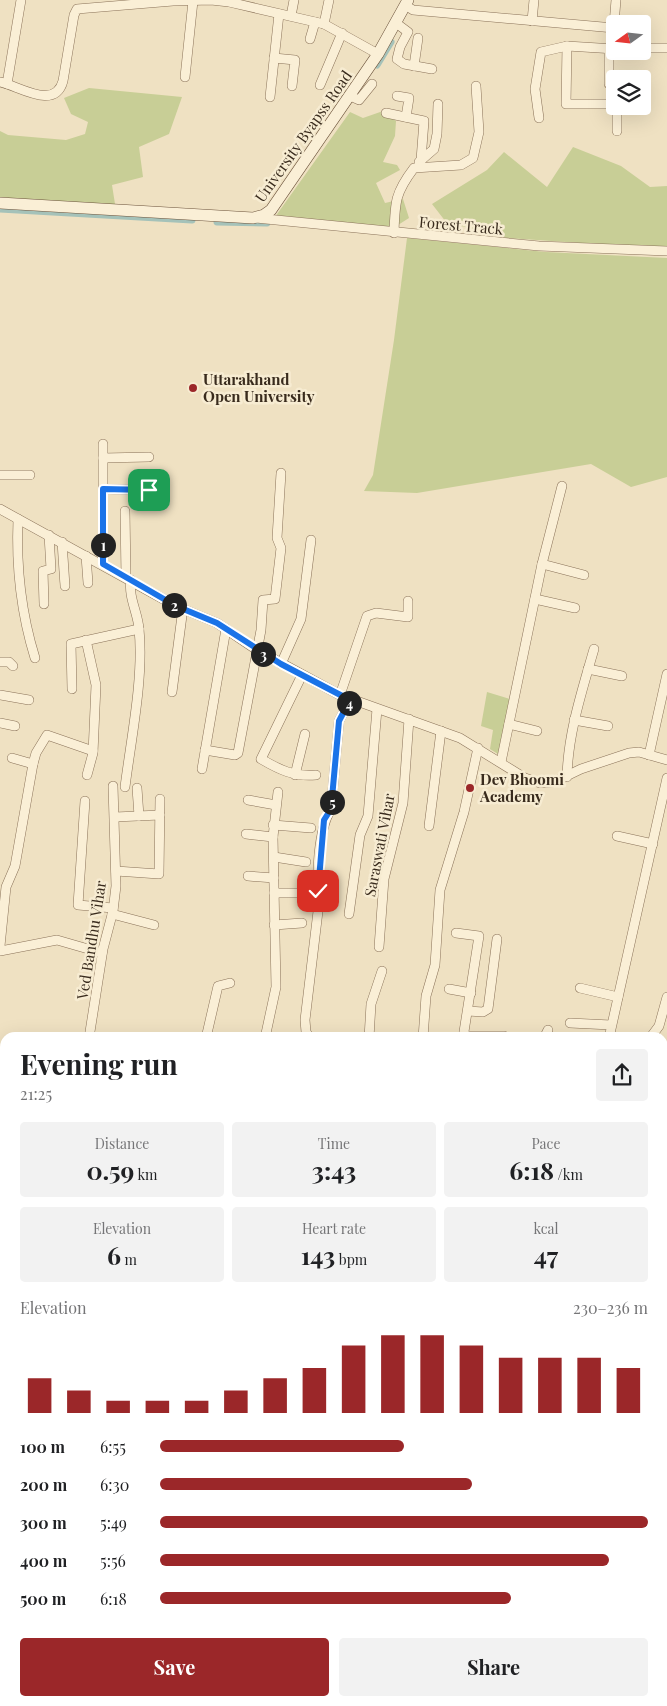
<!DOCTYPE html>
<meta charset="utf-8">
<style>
:root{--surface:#fff;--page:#f2f2f2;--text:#202124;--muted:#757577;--accent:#9b2729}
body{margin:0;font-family:"Playfair Display",serif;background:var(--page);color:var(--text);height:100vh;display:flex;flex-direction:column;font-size:19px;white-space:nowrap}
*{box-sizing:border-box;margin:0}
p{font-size:16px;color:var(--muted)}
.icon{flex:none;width:28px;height:28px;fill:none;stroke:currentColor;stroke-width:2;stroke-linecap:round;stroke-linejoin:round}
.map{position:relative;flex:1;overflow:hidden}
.panel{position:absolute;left:0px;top:1032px;width:668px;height:674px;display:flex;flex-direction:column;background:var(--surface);border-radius:15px 15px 0 0;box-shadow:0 5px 20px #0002}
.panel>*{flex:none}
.needle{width:32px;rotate:255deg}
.tools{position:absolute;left:606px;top:15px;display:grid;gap:10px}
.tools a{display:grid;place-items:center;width:45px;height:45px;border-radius:5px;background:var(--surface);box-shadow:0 5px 20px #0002;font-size:25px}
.pin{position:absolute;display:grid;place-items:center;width:42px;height:42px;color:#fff;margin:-21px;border-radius:10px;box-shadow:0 2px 8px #0006}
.km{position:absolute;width:25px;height:25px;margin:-12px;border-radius:50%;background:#222;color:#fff;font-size:14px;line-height:25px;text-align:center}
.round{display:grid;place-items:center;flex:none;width:52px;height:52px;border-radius:5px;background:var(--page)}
.overview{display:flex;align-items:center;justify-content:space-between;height:85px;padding:0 20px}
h1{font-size:28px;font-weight:700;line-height:38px}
.stats{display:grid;grid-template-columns:repeat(3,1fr);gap:8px;height:85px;padding:5px 20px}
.stats div{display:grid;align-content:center;border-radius:5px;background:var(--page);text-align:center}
.stats b{font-size:25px;font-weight:700}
.stats small{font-size:14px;font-weight:400}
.stats p{font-size:14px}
.chart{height:140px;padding:10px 20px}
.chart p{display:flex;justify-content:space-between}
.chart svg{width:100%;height:90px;margin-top:5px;stroke:var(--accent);stroke-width:6}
.cta{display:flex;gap:10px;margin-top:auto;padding:10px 20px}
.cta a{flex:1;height:58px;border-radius:5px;background:var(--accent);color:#fff;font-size:20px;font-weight:700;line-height:58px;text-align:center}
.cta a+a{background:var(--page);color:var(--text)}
ul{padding:0 20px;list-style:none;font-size:16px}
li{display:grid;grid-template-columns:80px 60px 1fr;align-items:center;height:38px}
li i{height:12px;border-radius:6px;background:var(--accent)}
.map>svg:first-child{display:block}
.green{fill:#c8ce96}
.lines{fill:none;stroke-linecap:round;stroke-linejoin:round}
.canal{stroke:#a5c2b9;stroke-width:7}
.street-casing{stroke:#8a7259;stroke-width:10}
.secondary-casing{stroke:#6c533c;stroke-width:12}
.primary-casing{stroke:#58402d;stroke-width:14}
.street{stroke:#faefd6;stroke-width:9}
.secondary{stroke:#faefd6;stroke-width:11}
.primary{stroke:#f4d699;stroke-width:12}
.route-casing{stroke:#fff;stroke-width:10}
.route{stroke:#1a73e8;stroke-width:6}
.poi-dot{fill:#9b2729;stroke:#f7ecd2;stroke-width:2}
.labels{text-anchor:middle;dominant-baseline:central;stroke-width:5;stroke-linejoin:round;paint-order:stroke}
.street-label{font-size:15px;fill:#392b1d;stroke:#f7ecd2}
.poi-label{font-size:15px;font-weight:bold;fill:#392b1d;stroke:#f7ecd2;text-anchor:start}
</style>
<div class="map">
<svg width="667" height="1706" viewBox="0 0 667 1706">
<rect width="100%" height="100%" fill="#efe1c2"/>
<g class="green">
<polygon points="89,88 182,97 169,134 139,147 143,177 112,185 115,204 106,209 0,197 0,131 8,135 66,140 85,134 88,122 71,114 64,98"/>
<polygon points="383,111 396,121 395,136 383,162 397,165 400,170 376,183 385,203 403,199 409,218 387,232 275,217 350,112 363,118"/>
<polygon points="573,147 621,166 650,187 667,186 667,249 507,238 446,222 432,204 487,170 504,152 547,187"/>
<polygon points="407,238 546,252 667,258 667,477 631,487 591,464 417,493 364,491 373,475 394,340"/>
<polygon points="487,692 510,699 498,754 490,749 493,730 481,726"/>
</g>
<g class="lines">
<g class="canal">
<polyline points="377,65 391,42"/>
<polyline points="0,209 192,220"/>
<polyline points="217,222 267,223"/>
<polyline points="0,1137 5,1140"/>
<polyline points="662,1307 667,1308"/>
</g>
<defs>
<g id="street">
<polyline points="405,5 413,10 614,28"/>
<polyline points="291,16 294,0"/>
<polyline points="532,21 534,0"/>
<polyline points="396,23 408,32 400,47 397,59 404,64 432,69"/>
<polyline points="324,24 329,0"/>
<polyline points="310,39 315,22"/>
<polyline points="567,46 566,104 615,104"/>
<polyline points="609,48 609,84 615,87"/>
<polyline points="642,48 667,48"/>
<polyline points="612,49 616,0"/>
<polyline points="274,58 295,60 292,86"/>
<polyline points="414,66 418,38"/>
<polyline points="185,77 193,1"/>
<path d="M0,82C19,86 55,111 63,81L74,15L77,9L173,1L211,0L229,2L324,24L378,54"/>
<polyline points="7,84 21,0"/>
<polyline points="320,85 342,33"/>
<polyline points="350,96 359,100 372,84"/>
<polyline points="397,96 409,98 406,117"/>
<polyline points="270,97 279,14"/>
<polyline points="617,106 617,131"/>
<polyline points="386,113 424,121 421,160"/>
<polyline points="539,118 535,89 541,52 567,46 615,49"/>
<polyline points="419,162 434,149 437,134 438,104"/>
<polyline points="256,218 539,246 667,251"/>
<path d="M394,233C395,202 395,193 414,168L461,165L473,158L479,132L476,86"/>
<polyline points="103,458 149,457"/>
<polyline points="0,475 30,475"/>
<polyline points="103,489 149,490"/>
<polyline points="0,509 176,606 217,623 257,650 340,695 460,738 525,778 540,783 554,782 581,769 629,753 639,752 667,760"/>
<polyline points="125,511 126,577"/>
<path d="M18,519C16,566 21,613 35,658"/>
<polyline points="62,542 65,586"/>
<polyline points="86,556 88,583"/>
<polyline points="103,564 103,444"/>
<polyline points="542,564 584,575"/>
<polyline points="535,599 575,608"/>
<polyline points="44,604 43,571 51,569 49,535"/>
<polyline points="86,640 96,685 93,753 87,775"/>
<polyline points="0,662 9,662 13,666"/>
<polyline points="281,664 301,619 311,540"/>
<polyline points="588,669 622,676"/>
<path d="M302,675L261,759C280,770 294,777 316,775"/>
<polyline points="72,689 71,644 139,629"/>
<polyline points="172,692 183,608"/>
<polyline points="0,695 29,700"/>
<polyline points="340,695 367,616 376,613 408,617 408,601"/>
<polyline points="574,720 608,726"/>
<polyline points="0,723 15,726"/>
<polyline points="509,724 537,731"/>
<polyline points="205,750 235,755 238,753 261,630 263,600 275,599 281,548 277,538 281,473"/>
<polyline points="649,755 667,674"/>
<polyline points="12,758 33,764"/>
<polyline points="501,762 542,564 562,486"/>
<polyline points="202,769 226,629"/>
<polyline points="295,775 305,734"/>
<path d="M567,777C568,733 582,691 594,649"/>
<path d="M125,787C131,739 144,677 139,629C138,613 128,597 131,580"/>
<polyline points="137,788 139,816"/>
<polyline points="248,800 276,805"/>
<polyline points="85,801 78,905 113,908"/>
<polyline points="115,817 160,815"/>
<polyline points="273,825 311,828"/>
<polyline points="429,826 441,731"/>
<polyline points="246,834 273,837"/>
<polyline points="617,836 653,844"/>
<polyline points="274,857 306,862"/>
<polyline points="116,871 159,874 160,799"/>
<polyline points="248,876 274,878"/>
<polyline points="274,893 301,893"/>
<polyline points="112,914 154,925"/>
<polyline points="349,914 360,835 368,816 377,709"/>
<polyline points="274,925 302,923"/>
<polyline points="456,933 479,936 463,1038"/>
<polyline points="0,946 6,887 15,866 33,764 36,753 47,735 93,751"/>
<polyline points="379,947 384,879 403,803 409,719"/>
<polyline points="0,951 57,940 102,953"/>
<polyline points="580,988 618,997"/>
<polyline points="449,989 471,993"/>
<polyline points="468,1011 483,1012 488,1009 497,939"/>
<polyline points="570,1023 611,1025"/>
<polyline points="463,1036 504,1036"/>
<polyline points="89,1038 103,949 113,911 116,886 113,786"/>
<polyline points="206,1038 218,986 230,983"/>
<polyline points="265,1038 276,987 273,837 278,792"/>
<path d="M310,1038L306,1032L305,1020L319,903C316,878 318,830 331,809L339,721L350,700"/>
<polyline points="369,1038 371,1004 382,971"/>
<polyline points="423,1038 426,996 435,965 440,890 464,812 478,748"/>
<polyline points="544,1038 548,1030"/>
<polyline points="609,1038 667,778"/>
<polyline points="650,1038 659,1026 667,997"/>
<polyline points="188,1701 188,1706"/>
<polyline points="617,1701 617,1706"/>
<polyline points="42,1706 44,1701"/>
<polyline points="124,1706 125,1701"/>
<polyline points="229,1706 229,1701"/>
<polyline points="246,1706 246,1701"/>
<polyline points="301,1706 301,1701"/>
<polyline points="389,1706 390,1701"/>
<polyline points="467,1706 468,1701"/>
<polyline points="547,1706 547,1701"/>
<polyline points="644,1706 645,1701"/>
</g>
<g id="secondary">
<polyline points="0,203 253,218 264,215 271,210 378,54 408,0"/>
<polyline points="0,1662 5,1664"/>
<polyline points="84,1701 91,1706"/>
</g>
<g id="primary">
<polyline points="0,1119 5,1122"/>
<polyline points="662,1299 667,1300"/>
</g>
</defs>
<use href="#street" class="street-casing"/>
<use href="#secondary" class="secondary-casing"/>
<use href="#primary" class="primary-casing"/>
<use href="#street" class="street"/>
<use href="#secondary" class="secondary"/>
<use href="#primary" class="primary"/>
</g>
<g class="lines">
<defs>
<polyline id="route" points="149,490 103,489 103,564 176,606 217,623 281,664 350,700 339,721 331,809 324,820 318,891"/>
</defs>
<use href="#route" class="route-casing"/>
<use href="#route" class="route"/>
</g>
<g class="poi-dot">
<circle cx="193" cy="388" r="5"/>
<circle cx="470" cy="788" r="5"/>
</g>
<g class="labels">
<g class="street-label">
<text transform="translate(303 136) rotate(-55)">University Byapss Road</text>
<text transform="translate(461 225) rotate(5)">Forest Track</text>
<text transform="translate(379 845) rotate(-79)">Saraswati Vihar</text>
<text transform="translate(91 940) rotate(-81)">Ved Bandhu Vihar</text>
</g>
<g class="poi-label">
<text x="203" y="379">Uttarakhand<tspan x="203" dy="17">Open University</tspan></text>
<text x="480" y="779">Dev Bhoomi<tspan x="480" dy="17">Academy</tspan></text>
</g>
</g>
</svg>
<div class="tools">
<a><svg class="needle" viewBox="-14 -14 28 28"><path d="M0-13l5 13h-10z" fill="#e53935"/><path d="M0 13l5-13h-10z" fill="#757577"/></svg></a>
<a><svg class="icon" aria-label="layers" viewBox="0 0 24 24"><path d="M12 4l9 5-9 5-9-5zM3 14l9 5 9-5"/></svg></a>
</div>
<div class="pin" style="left:149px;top:490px;background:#1e9e55"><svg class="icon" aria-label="arrive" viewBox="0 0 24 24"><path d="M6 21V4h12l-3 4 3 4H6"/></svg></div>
<div class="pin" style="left:318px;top:891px;background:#d93025"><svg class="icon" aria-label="check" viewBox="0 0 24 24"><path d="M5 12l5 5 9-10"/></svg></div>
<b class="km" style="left:103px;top:545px">1</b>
<b class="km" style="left:174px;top:605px">2</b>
<b class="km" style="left:263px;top:654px">3</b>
<b class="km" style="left:349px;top:703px">4</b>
<b class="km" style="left:332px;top:802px">5</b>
<section class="panel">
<div class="overview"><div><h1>Evening run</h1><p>21:25</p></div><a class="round"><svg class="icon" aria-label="share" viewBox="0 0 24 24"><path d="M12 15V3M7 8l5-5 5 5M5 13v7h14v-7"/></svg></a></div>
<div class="stats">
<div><p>Distance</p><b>0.59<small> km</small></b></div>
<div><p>Time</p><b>3:43</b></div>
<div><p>Pace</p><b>6:18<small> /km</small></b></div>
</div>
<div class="stats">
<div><p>Elevation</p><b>6<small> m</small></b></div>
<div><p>Heart rate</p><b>143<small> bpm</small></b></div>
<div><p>kcal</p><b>47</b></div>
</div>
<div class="chart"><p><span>Elevation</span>230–236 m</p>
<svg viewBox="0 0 160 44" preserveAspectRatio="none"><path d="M5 44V27M15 44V33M25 44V38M35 44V38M45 44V38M55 44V33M65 44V27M75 44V22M85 44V11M95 44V6M105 44V6M115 44V11M125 44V17M135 44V17M145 44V17M155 44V22"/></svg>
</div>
<ul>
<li><b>100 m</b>6:55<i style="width:50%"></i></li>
<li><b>200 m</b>6:30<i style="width:64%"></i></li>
<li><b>300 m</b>5:49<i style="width:100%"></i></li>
<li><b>400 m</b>5:56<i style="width:92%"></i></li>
<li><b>500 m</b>6:18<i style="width:72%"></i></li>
</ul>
<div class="cta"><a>Save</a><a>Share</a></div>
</section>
</div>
